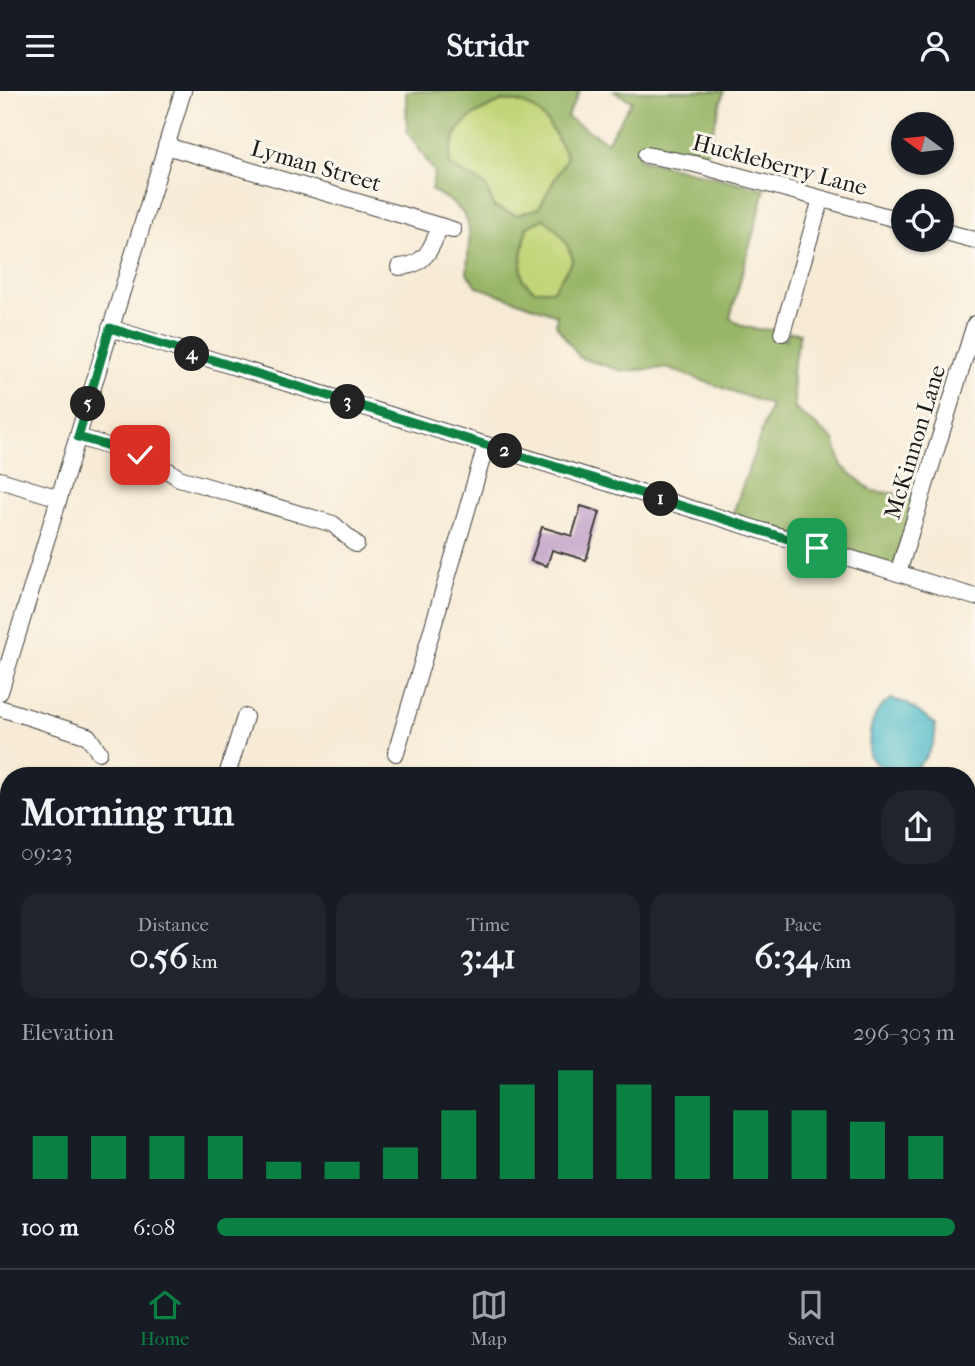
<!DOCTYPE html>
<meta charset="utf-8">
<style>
:root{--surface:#171b24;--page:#20242c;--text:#f1f3f6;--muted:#9ea1a6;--line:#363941;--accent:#0b8043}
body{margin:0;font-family:"IM FELL French Canon",serif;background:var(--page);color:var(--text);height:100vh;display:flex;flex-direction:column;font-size:26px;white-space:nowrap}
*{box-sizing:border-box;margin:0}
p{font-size:23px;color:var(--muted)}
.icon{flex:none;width:38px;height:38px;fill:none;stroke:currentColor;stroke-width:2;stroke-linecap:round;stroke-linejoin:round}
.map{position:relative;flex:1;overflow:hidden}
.drawer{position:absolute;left:0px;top:676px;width:976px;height:502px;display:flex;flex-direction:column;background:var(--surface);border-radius:28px 28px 0 0;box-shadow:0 2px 5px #0004}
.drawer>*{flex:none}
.needle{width:46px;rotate:285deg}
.controls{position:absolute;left:891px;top:21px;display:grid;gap:14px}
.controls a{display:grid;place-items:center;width:63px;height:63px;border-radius:50%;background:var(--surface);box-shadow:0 2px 5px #0004;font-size:35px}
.pin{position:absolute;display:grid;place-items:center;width:60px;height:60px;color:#fff;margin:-30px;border-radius:14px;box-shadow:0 4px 10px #0006}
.km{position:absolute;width:35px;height:35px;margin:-18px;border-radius:50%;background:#222;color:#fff;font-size:19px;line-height:35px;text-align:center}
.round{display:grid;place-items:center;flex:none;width:74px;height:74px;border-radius:28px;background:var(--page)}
.head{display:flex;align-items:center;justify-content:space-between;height:119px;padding:0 21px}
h1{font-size:38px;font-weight:800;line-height:52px}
.stats{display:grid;grid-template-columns:repeat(3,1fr);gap:10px;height:119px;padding:7px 21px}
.stats div{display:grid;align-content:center;border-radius:18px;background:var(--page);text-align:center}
.stats b{font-size:35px;font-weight:800}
.stats small{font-size:19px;font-weight:400}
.stats p{font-size:19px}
.chart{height:196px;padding:14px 21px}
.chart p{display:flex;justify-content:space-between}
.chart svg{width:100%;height:126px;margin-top:7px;stroke:var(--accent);stroke-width:6}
ul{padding:0 21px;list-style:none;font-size:23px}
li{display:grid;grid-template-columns:112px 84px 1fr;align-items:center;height:52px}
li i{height:18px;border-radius:9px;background:var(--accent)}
header{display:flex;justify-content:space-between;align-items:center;height:91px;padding:0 21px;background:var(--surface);font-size:32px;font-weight:800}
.dock{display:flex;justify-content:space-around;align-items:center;height:98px;border-top:2px solid var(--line);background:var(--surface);font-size:19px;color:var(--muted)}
.dock a{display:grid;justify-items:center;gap:4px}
.dock .current{color:var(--accent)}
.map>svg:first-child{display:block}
.green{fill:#c2d578;stroke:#6f784a;stroke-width:2}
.forest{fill:#99b668;stroke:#5a6942;stroke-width:2;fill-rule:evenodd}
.water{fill:#4cb9c7;stroke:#346a72;stroke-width:2}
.building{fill:#bf9ec7}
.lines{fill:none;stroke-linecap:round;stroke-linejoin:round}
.minor-casing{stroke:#3d3b38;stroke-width:18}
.minor{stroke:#fff;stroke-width:16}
.route-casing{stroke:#fff;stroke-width:14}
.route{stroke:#0b8043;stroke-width:9}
.labels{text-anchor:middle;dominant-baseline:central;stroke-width:6;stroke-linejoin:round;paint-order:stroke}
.street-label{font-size:23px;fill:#1c1c1c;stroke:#fbf7ec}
</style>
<header><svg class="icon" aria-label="menu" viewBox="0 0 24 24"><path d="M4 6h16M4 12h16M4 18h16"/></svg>Stridr<svg class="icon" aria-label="person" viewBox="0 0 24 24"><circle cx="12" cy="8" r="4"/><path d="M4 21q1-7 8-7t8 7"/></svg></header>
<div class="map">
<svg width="975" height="1177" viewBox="0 0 975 1177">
<rect width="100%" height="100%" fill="#fbf7ec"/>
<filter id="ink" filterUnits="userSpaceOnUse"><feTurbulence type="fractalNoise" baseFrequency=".0143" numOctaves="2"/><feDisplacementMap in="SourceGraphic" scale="14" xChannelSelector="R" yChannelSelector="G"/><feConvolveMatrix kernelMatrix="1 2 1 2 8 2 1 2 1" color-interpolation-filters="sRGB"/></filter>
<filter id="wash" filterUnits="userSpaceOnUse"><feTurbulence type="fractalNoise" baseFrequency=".00686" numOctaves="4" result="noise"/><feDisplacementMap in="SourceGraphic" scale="28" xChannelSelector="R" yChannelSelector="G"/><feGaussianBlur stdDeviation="1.57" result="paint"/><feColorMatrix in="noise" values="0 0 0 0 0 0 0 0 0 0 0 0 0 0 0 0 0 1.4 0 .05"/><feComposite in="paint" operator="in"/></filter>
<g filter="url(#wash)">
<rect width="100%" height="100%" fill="#f7ebd6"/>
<g class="green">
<path d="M503,10C540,8 553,38 567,66L539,117L517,124L494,116L485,94L449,74C451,34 469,24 503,10Z"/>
<path d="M544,127C559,139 567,151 573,169L553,199H534L523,189L521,171L527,136Z"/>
</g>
<g class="forest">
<path d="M406,0H580L567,26L607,51L632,10L613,0H724L704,70L641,57L639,68L765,98L730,227C747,240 757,238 776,239L775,246L786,249L789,241L800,242L792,280L795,318L834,349L842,375L872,400L915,405L894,475L732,425L771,314L667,277L623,280L580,267L556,234L557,224L478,196L467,183C469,134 479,124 431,99L435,82L407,40ZM503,10C540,8 553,38 567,66L539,117L517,124L494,116L485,94L449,74C451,34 469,24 503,10ZM544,128C559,139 567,151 573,169L553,199H534L523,189L521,171L527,136Z"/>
<polygon points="0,1065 9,1068 9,1110 0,1107"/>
<polygon points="105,1169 183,1169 181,1177 102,1177"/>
<polygon points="236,1169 512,1169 509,1177 233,1177"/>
</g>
<path class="water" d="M891,608L906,612L935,633C938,652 924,673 908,682L876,673L869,664C869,642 870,620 891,608Z"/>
<g id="blocks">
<polygon class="building" points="581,415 600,421 586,469 552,459 547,475 531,470 542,436 572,445"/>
</g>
</g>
<g filter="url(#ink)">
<use href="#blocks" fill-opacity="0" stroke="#3d3b38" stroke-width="2"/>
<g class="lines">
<defs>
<g id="minor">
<polyline points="166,55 453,139"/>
<polyline points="646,64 695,73 903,130"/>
<polyline points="942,140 975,149"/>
<path d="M399,176C425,175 432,157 440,135"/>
<polyline points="110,237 975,506"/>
<polyline points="782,242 821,108"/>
<polyline points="78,346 152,369 179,387 333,433 356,453"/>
<polyline points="0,389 59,407"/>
<polyline points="898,482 975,233"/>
<polyline points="0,601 183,0"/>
<polyline points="0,617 88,645 99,661"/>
<polyline points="396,662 486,354"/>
<polyline points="227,684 245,626"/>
<polyline points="0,905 9,907"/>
<polyline points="879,1169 905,1177"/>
<polyline points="198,1177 201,1169"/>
<polyline points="605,1177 607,1169"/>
</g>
</defs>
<use href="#minor" class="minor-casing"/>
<use href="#minor" class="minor"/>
</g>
</g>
<g class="lines" filter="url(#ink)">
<defs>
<polyline id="route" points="140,364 78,346 110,237 817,457"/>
</defs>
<use href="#route" class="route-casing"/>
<use href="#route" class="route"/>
</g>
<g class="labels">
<g class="street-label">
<text transform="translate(780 74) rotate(15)">Huckleberry Lane</text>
<text transform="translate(316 75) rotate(16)">Lyman Street</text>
<text transform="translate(915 351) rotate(-73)">McKinnon Lane</text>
</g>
</g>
</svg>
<div class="controls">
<a><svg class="needle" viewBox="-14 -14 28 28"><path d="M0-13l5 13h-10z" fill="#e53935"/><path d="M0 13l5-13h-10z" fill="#9ea1a6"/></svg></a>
<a><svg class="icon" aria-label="locate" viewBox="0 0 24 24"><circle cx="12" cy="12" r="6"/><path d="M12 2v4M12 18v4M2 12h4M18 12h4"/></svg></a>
</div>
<div class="pin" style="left:817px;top:457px;background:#1e9e55"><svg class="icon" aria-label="arrive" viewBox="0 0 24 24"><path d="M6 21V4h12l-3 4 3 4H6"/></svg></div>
<div class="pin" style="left:140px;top:364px;background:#d93025"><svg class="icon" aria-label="check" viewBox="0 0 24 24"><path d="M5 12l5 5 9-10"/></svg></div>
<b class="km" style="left:661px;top:408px">1</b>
<b class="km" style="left:505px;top:360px">2</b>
<b class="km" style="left:348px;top:311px">3</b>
<b class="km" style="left:192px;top:263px">4</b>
<b class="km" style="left:88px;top:313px">5</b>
<section class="drawer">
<div class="head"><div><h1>Morning run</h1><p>09:23</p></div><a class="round"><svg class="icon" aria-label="share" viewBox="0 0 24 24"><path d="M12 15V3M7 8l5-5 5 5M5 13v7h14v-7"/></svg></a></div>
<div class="stats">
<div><p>Distance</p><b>0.56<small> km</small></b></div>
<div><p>Time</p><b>3:41</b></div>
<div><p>Pace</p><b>6:34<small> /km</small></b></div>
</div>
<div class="chart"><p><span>Elevation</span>296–303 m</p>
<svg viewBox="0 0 160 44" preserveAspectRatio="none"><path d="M5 44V29M15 44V29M25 44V29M35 44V29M45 44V38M55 44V38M65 44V33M75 44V20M85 44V11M95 44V6M105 44V11M115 44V15M125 44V20M135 44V20M145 44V24M155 44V29"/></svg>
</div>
<ul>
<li><b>100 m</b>6:08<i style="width:100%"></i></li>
</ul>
</section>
</div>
<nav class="dock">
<a class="current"><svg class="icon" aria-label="home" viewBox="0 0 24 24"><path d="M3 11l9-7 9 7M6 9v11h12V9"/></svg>Home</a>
<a><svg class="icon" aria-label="map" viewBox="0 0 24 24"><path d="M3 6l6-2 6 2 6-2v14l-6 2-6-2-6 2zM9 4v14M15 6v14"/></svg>Map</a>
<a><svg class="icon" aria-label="saved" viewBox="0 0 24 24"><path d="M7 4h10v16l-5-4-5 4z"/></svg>Saved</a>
</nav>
